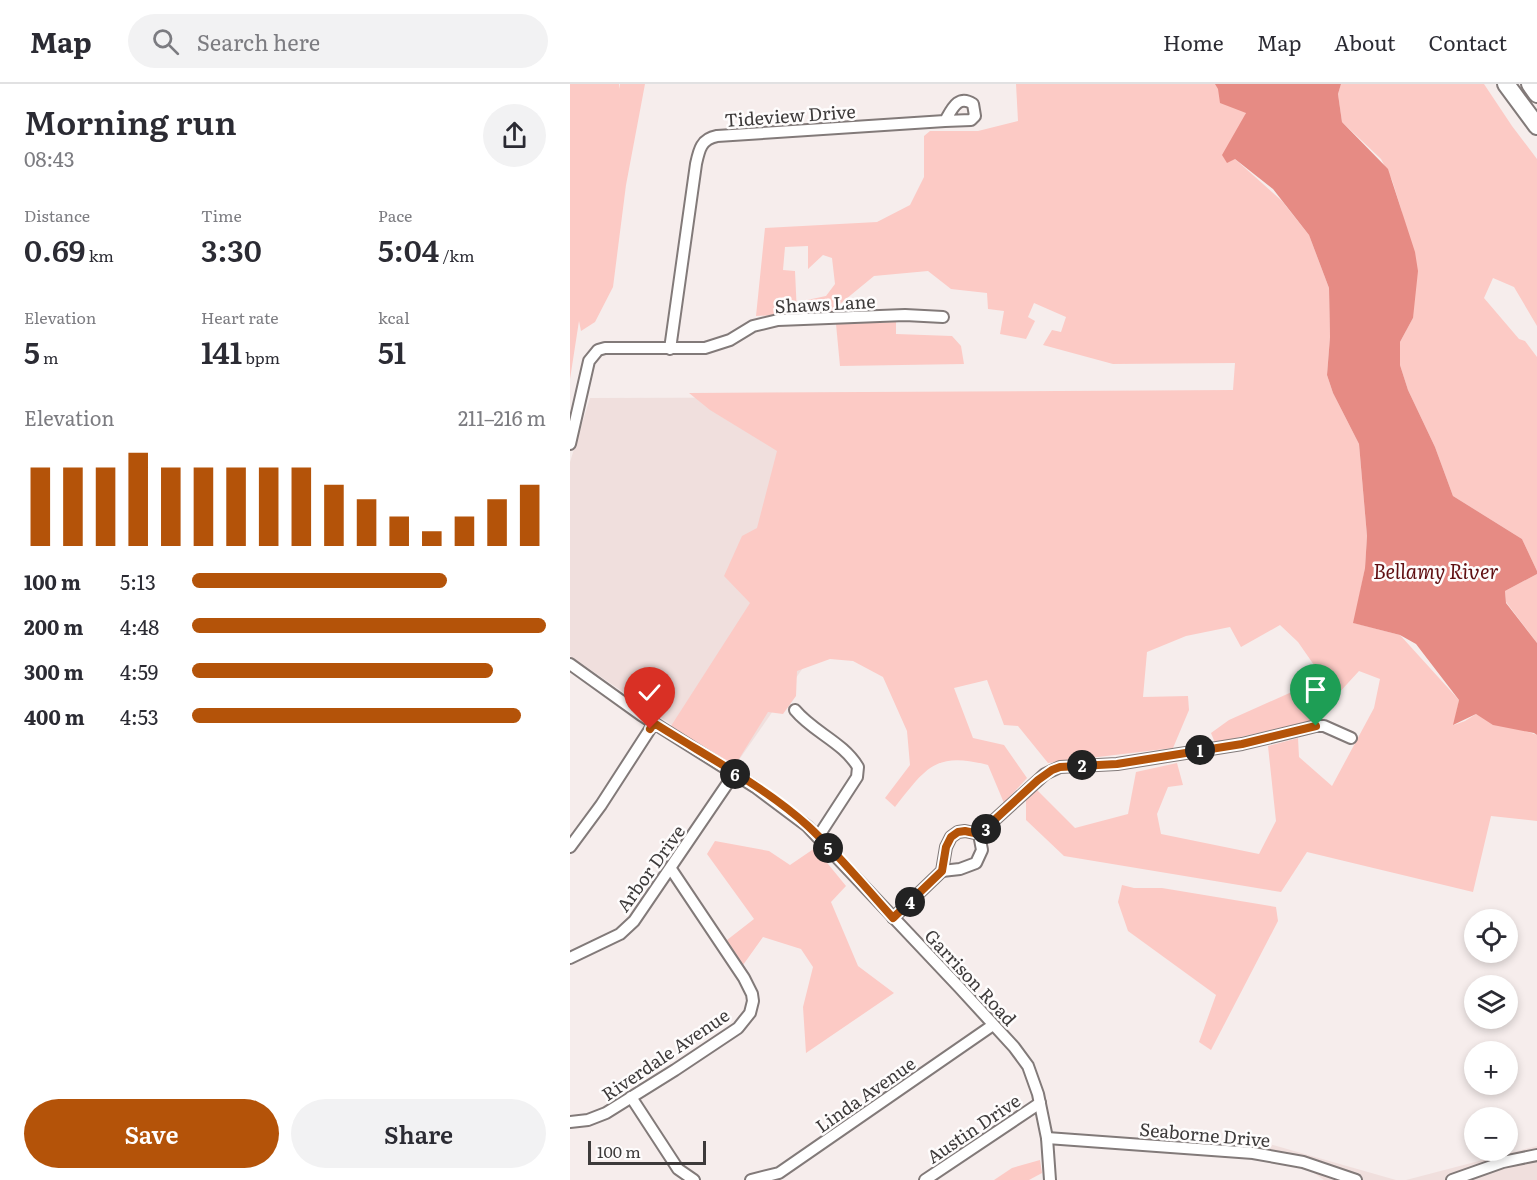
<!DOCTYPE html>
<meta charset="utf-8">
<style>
:root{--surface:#fff;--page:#f2f2f3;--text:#2b2b33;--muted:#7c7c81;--line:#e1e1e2;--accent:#b45309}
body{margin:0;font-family:Literata,serif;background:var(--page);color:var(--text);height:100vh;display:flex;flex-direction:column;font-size:22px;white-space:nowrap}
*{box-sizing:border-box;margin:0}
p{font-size:20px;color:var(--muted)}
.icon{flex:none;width:33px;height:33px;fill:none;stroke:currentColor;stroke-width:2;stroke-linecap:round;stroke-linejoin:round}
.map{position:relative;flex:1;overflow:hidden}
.details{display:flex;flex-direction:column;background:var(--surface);width:570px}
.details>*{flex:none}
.controls{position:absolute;left:894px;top:825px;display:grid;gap:12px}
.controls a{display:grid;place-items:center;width:54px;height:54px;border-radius:50%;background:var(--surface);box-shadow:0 3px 9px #0003;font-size:30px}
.scale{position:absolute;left:18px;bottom:15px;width:118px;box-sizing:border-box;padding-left:6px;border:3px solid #3d3a3a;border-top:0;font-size:16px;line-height:21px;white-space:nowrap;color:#3d3a3a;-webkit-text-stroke:4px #fefcfc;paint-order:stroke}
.pin{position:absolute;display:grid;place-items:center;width:51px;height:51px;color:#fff;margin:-62px -26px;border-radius:50% 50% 50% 0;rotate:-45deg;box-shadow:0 0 6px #0007}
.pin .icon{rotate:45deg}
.km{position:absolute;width:30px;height:30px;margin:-15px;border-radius:50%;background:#222;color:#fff;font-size:16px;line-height:30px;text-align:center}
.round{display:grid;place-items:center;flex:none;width:63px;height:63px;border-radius:32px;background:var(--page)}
.overview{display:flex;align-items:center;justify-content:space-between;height:102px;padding:0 24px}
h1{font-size:33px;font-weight:600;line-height:45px}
.metrics{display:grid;grid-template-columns:repeat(3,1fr);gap:9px;height:102px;padding:6px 24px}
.metrics div{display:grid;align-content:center}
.metrics b{font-size:30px;font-weight:600}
.metrics small{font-size:16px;font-weight:400}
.metrics p{font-size:16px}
.chart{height:168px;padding:12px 24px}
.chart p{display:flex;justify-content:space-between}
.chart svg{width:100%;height:108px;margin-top:6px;stroke:var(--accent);stroke-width:6}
.primary-button{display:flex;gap:12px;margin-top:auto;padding:12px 24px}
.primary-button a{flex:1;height:69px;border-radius:36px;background:var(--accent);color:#fff;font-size:24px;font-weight:600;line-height:69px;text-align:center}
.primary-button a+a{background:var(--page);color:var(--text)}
ul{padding:0 24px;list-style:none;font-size:20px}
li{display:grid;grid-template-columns:96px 72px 1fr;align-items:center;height:45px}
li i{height:15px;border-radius:8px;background:var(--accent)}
header{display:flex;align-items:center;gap:36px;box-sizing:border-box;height:84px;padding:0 30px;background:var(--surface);border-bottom:2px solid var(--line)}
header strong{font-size:28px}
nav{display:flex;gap:33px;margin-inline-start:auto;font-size:21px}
.search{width:420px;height:54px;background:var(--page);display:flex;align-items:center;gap:15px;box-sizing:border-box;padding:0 21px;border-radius:33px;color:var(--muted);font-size:22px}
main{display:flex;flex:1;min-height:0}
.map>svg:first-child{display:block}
.built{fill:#f0dfdd}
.green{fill:#fccac5}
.water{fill:#e68b84}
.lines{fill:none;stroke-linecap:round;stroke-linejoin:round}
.minor-casing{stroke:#827a79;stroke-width:14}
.highway-casing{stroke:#827a79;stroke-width:20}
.minor{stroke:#fff;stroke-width:10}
.highway{stroke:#fff;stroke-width:16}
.route-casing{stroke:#fff;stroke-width:12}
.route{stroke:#b45309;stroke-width:8}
.labels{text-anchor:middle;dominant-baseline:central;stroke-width:5;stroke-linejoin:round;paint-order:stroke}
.street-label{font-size:18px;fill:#3d3a3a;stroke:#fefcfc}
.water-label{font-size:20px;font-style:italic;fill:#600e11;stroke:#fefcfc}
</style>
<header>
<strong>Map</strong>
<div class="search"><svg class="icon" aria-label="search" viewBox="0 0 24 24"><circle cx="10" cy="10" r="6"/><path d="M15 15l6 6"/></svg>Search here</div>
<nav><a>Home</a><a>Map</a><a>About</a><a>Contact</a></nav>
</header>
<main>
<section class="details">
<div class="overview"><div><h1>Morning run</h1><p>08:43</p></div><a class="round"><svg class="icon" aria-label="share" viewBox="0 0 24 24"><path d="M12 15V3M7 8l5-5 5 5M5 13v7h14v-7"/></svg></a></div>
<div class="metrics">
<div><p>Distance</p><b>0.69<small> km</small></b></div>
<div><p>Time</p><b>3:30</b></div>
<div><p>Pace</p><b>5:04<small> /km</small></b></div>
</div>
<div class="metrics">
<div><p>Elevation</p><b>5<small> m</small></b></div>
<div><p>Heart rate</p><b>141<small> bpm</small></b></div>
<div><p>kcal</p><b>51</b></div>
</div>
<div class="chart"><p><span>Elevation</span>211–216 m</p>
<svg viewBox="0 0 160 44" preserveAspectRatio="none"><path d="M5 44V12M15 44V12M25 44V12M35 44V6M45 44V12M55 44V12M65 44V12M75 44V12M85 44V12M95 44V19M105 44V25M115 44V32M125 44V38M135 44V32M145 44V25M155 44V19"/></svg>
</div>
<ul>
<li><b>100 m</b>5:13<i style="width:72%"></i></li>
<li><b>200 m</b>4:48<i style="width:100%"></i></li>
<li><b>300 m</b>4:59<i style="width:85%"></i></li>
<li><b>400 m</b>4:53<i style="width:93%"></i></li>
</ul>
<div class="primary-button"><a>Save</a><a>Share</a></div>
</section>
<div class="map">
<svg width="967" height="1096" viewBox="0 0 967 1096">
<rect width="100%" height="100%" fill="#f6edec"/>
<g class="built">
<polygon points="386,313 356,407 164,683 0,572 0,378 20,314"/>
<polygon points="684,1060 703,1061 826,1096 754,1096 738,1085 683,1075"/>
<polygon points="967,1062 967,1096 836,1096"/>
</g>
<g class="green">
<polygon points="0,0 49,0 49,5 50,0 75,0 56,101 43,203 25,238 11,247 9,237 0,295"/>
<path d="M446,0H650L676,28L665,75L712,117L739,151L759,204L760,253L757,291L763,309L789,360L797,452L795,484L784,539L830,551L889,616L884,641L895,637L906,630L967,651V737L921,732L903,808L737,768L711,808L494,772L456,736V716L467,706L505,744L558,730L566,688L607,679L613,701L598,703L587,730L591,750L689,770L706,737L698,662L728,654L729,673L762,702L804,624L810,595L789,587L744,636L645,659L641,649L659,636L753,594L728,558L710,541L671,563L660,543L616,552L577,568L573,613L618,612L619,626L603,664L478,679L448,642L434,641L417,596L384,604L403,654L434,661L457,694L434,719L418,681C365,667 356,684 325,723L315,714L340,681L337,647L313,593L283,577L260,575L227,587L226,612L213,630L198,628L164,683L101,642L180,519L154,492L172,452L187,444L207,367L140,326L119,309L663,306L665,279L543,280L473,261L482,246L491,248L496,233L464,219L458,233L465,237L456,255L430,250L434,227L418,225L417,209L381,205L358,187L304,192L259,229H236L237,216L256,212L265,200L262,174L253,171L238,185V162L215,163L213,186L225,187L227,230L186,232L195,144L307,138L340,121L354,93V52L360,47H408L448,37Z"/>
<polygon points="771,0 914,0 942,42 967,75 967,242 944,203 923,194 914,214 949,255 955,257 967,273 967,487 952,455 883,412 865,363 838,306 830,281 830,258 843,234 832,128 822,96 811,75 772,38 768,10"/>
<polygon points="326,238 326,250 382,252 391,262 394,280 270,282 266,240"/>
<polygon points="967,490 967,559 936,518 935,507"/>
<polygon points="145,757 199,767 220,781 245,764 276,802 261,818 288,882 324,909 236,969 233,923 243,883 231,865 193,853 173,881 157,856 184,835 137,770"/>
<polygon points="552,801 564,804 592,804 706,823 708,837 641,966 629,958 646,911 558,847 548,818"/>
<polygon points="470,1076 472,1089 459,1096 424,1096 442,1084"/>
</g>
<polygon class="water" points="645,0 771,0 768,10 772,38 818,85 845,168 848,187 843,234 830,258 830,281 838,306 865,363 883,412 952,455 967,487 967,490 935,507 936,519 967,559 967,651 964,649 923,641 906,630 883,641 889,616 846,560 830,551 783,539 795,484 797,452 789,360 763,309 757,291 760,253 759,204 739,151 703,105 665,75 657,79 652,71 676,29 650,19 648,5"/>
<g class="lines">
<defs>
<g id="minor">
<path d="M100,265L126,80C129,66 131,55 147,52L375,37C382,25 388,10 403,20L405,32L401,36L375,37"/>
<polyline points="0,360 19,277 28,266 35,264 135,264 160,256 183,242 208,236 335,231 373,233"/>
<polyline points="0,580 71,631 185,703 237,742 389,903 444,963 458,982 468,1010 477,1054 480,1096"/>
<path d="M225,626C243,648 273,658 288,683L287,693L248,753"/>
<polyline points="409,750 475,690 490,683 547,680 672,660 746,642 754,642 781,654"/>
<polyline points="0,763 31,721 84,639"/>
<polyline points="372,787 390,785 406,779 412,766 409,750"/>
<polyline points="323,834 372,787 376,763 381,753 388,748 395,747 409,750"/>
<polyline points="0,874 50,850 64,837 164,690"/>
<polyline points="61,1013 108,1085 124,1096"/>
<polyline points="0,1038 18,1036 36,1029 105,986 168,944 180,929 183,917 182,910 174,894 101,785"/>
<polyline points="477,1054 683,1069 733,1078 786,1096"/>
<polyline points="181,1096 209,1089 423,941"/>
<polyline points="355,1096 470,1019"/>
<polyline points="882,1096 933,1078 967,1071"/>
</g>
<g id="highway">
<polyline points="936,0 967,42"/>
<polyline points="960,0 967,10"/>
</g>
</defs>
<use href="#minor" class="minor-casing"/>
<use href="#highway" class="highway-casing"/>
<use href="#minor" class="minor"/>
<use href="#highway" class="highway"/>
</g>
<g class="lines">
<defs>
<path id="route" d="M80,645L84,639C134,671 194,702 238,742C268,770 295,803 323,834L372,787L376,763L381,753L388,748L395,747L409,750L468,696L482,686L490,683L547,680L672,660L746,642"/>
</defs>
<use href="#route" class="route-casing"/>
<use href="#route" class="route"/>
</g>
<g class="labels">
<g class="street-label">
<text transform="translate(220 31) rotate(-4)">Tideview Drive</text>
<text transform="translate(255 219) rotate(-3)">Shaws Lane</text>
<text transform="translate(80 784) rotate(-54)">Arbor Drive</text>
<text transform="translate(401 893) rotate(47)">Garrison Road</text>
<text transform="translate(95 970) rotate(-34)">Riverdale Avenue</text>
<text transform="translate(295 1010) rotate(-35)">Linda Avenue</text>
<text transform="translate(403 1044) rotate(-34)">Austin Drive</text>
<text transform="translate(635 1050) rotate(5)">Seaborne Drive</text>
</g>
<g class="water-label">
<text x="866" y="486">Bellamy River</text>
</g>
</g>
</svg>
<div class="controls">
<a><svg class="icon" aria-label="locate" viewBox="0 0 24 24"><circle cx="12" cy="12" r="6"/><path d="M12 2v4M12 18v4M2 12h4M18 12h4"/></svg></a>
<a><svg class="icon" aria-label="layers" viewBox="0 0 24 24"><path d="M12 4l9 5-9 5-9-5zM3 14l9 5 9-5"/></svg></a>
<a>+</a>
<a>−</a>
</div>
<div class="scale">100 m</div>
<div class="pin" style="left:746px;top:642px;background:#1e9e55"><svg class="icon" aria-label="arrive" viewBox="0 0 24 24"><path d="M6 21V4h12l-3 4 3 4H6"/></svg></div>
<div class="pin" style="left:80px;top:645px;background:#d93025"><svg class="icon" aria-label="check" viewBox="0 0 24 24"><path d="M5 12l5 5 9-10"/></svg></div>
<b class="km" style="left:630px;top:666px">1</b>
<b class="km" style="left:512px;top:681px">2</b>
<b class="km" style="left:416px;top:745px">3</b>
<b class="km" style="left:340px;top:818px">4</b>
<b class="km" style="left:258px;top:764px">5</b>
<b class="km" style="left:165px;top:690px">6</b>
</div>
</main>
